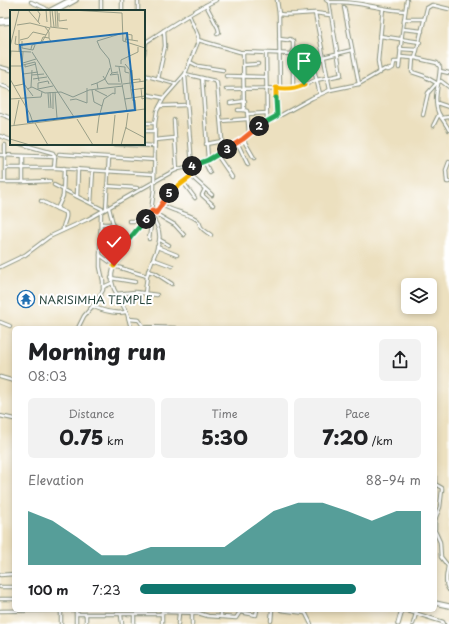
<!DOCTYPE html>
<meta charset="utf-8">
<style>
:root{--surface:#fff;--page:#f2f2f2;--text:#202124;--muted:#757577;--accent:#0f766e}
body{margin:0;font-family:"Playpen Sans",sans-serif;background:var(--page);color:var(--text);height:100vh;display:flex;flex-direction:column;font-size:15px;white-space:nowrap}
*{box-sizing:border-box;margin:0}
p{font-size:13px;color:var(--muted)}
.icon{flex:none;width:22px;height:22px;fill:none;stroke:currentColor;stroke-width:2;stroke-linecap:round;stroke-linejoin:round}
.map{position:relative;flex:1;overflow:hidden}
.drawer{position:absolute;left:12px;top:326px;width:425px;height:286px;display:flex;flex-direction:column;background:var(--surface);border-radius:6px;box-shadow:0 2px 6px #0003}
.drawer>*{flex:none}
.tools{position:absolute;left:401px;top:278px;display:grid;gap:8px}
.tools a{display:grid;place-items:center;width:36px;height:36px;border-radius:6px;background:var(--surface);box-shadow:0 2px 6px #0003;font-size:20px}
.pin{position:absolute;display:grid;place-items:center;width:34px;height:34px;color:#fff;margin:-41px -17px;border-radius:50% 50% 50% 0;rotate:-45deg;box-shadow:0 0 4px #0007}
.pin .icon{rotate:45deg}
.km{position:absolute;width:20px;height:20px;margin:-10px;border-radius:50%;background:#222;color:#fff;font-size:11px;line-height:20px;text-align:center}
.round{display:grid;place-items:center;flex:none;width:42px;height:42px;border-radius:6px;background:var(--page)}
.head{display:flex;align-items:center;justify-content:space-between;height:68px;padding:0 16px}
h1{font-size:22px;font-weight:800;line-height:30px}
.stats{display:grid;grid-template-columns:repeat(3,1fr);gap:6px;height:68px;padding:4px 16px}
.stats div{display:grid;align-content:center;border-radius:6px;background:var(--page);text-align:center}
.stats b{font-size:20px;font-weight:800}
.stats small{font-size:11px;font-weight:400}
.stats p{font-size:11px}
.chart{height:112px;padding:8px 16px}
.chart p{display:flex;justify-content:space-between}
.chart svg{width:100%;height:72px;margin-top:4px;fill:var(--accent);opacity:.7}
ul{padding:0 16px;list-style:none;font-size:13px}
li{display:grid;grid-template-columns:64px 48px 1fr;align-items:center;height:30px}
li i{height:10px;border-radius:5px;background:var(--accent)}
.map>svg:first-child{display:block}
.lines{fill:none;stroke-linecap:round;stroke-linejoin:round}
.street-casing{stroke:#868e7a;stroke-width:4.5}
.secondary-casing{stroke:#868e7a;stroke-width:5.5}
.street{stroke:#fff;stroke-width:2.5}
.secondary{stroke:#fff;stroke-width:3.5}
.split-1-casing{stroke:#fff;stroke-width:8}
.split-2-casing{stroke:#fff;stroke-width:8}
.split-3-casing{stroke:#fff;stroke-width:8}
.split-4-casing{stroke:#fff;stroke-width:8}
.split-5-casing{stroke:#fff;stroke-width:8}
.split-6-casing{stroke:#fff;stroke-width:8}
.split-7-casing{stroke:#fff;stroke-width:8}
.split-8-casing{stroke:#fff;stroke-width:8}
.split-1{stroke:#f5b400;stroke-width:5}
.split-2{stroke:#22a559;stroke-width:5}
.split-3{stroke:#f0652b;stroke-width:5}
.split-4{stroke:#22a559;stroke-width:5}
.split-5{stroke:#f5b400;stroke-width:5}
.split-6{stroke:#f0652b;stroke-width:5}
.split-7{stroke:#22a559;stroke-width:5}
.split-8{stroke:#f5b400;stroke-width:5}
.labels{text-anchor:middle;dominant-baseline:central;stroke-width:4;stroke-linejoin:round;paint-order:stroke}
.poi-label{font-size:11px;fill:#1f3d34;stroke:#fff;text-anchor:start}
.inset-road{fill:none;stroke:#9a9f87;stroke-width:1}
.view{fill:#1f6fb2;fill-opacity:0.15;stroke:#1f6fb2;stroke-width:2}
.inset-edge{fill:none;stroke:#1f3d34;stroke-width:2}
</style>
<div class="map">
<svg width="449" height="624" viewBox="0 0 449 624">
<rect width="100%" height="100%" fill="#fff"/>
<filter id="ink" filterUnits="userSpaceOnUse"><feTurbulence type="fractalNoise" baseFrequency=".025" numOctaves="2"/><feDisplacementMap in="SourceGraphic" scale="8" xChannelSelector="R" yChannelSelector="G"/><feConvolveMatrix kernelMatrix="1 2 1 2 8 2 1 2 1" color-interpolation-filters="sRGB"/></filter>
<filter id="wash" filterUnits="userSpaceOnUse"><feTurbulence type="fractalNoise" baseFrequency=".012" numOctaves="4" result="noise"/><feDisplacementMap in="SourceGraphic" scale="16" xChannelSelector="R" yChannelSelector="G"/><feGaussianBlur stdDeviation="0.9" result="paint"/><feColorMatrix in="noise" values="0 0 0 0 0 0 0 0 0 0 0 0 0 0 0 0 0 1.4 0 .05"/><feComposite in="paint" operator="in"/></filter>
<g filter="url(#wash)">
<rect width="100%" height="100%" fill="#ece0bf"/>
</g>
<g filter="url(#ink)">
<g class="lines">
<defs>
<g id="street">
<polyline points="138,0 138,11"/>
<polyline points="277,0 279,14 280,88"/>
<path d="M326,0L329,2C336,2 344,2 352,3C370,5 387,10 405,11"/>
<polyline points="31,2 45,8 48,11"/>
<polyline points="206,5 218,28 219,32 217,34"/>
<polyline points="344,7 359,84"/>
<polyline points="101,11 101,0"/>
<polyline points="122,11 122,0"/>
<path d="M279,14C293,16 302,13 315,13"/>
<polyline points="404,19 424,19"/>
<polyline points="403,29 422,31"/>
<polyline points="380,36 420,42"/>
<polyline points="144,38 146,42 144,54"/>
<polyline points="279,39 288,40 290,39 293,41 293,88"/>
<polyline points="198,40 240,52 293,54"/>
<path d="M146,42C169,27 191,12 216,0"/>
<polyline points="400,49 417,50"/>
<polyline points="243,52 244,110 247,111 249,133"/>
<polyline points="266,53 267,122"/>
<polyline points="311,57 320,94"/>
<polyline points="323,57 352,50"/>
<polyline points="400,57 413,58"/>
<path d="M415,58L437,63L440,67C440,82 432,99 439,114C442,119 446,124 449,130"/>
<polyline points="190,62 198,66 223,70"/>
<polyline points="243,65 258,64"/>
<polyline points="0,67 11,70"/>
<polyline points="399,68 402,34 407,0"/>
<polyline points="440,71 449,73"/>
<polyline points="380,73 378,61 383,8"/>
<polyline points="185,74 215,81 217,83 222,139 222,141 206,144"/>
<polyline points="144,75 176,84"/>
<polyline points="185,75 192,166"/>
<polyline points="226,76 266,77"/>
<polyline points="202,78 208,159"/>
<polyline points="158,79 165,46 164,30"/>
<polyline points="439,82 441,81 449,87"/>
<polyline points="438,84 424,76 412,72 413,58 415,58 427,8 432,5 449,9"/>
<polyline points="0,85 11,89"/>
<polyline points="304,85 303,59 323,54"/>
<polyline points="276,87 277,116"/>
<polyline points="226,89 293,88 300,87 316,80 341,75 329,2"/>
<polyline points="330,90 315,13 330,15"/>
<polyline points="144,94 164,98"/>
<polyline points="230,103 245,101"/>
<polyline points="437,103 449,107"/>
<polyline points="160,106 187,105"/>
<polyline points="238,110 244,110"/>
<polyline points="0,114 11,118"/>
<polyline points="247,114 267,113"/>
<polyline points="423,115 428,93 436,84"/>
<polyline points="442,118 449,117"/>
<polyline points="174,120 175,138"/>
<polyline points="221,121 247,119"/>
<polyline points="144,123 155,123"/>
<polyline points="433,126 439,114"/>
<polyline points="144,131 155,131"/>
<polyline points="0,136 11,140"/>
<polyline points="243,139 254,158"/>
<polyline points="155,140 175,138 177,170"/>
<polyline points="237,142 248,165"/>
<polyline points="21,144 53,153 55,157"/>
<polyline points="113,144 155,146"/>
<polyline points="59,154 155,160"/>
<polyline points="0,155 55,157"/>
<polyline points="217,155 232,177"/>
<polyline points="204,161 210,173"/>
<polyline points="449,162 446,170 447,182 449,182"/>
<polyline points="5,168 56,168 154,174"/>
<polyline points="54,168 55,157"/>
<polyline points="191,176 212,195"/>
<polyline points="0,182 23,182 23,156"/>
<polyline points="5,182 5,145"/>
<polyline points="23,182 50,181"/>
<polyline points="183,182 195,198"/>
<polyline points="54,185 104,210"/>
<polyline points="107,186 137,188"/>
<polyline points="205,189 202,195 213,205"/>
<polyline points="77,196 78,169"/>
<path d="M41,201L66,213C68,219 62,224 63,230"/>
<polyline points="91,203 93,170"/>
<path d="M161,204C172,212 185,212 196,219C200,221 199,223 201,227C203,230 208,233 211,235"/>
<polyline points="57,209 63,196 64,168"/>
<polyline points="106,209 109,157"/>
<polyline points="151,211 175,225 184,235"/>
<polyline points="101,212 100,255 114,265"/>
<polyline points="156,213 169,192 190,177 191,174 190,167"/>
<polyline points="129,221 134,221 136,219 144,221"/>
<polyline points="101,224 113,224 109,208"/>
<polyline points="101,231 129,240"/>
<polyline points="149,239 152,218"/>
<polyline points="160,240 169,245"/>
<polyline points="157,247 177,255"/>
<polyline points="153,259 172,266"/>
<polyline points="114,266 147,276 145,293"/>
<polyline points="0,267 25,255 49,237 88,219 168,174 178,169 192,166 214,156 243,139 261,125 283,114 312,98 330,90 359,84 385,69 388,70 393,68 394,62 399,62"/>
<polyline points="148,271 155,273 172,284"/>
<path d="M147,276C153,250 170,240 150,214"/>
<polyline points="111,278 135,282"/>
<polyline points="103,287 112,283"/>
<polyline points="116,294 135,292 157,295"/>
<path d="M92,306C103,311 115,314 126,312"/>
<polyline points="129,319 139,320 143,326 145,327 175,328"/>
<polyline points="0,322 10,326"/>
<polyline points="78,328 84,316 97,301 103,290 103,281 100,267 100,255"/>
<polyline points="131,328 127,313 114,289 112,282 112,274 114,265 129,240 151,211 154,189 155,123 157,111 164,98 185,74 198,42 198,36 189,15"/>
<polyline points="0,377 14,381"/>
<polyline points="0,416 14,419"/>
<polyline points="435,476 435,484 442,488 442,490 440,507 436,517 435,522"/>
<polyline points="435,523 435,529"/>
<path d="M435,531L440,542L441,557L448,566C447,573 444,584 449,590"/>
<polyline points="0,575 14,574"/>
<polyline points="0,587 14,587"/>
<polyline points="0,599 14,599"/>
<polyline points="76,610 76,624"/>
<polyline points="281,610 305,613"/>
<polyline points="304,610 311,624"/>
<polyline points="405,610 443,622 444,624"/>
<polyline points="0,611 76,610"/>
<polyline points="162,612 198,613 208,616 236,618 240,612 256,615 257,610"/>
<polyline points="76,614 162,614"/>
<polyline points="86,614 86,624"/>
<polyline points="134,614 134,624"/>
<polyline points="121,615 122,624"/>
<polyline points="221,617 221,610"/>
<polyline points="271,621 272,610"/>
<polyline points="61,624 61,611"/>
<polyline points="162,624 162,610"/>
<polyline points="178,624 179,613"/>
<polyline points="192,624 192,613"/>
<polyline points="413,624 417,610"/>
</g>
<g id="secondary">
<polyline points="49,11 70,0"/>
<polyline points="56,11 76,0"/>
<polyline points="0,20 11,19"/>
<polyline points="0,23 11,22"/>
<polyline points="435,603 449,606"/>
<polyline points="398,624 402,610"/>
</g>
</defs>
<use href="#street" class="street-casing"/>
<use href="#secondary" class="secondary-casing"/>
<use href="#street" class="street"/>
<use href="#secondary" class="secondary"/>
</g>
</g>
<g class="lines" filter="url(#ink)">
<defs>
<path id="split-1" d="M276,98V88C285,90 295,89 304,85"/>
<polyline id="split-2" points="259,126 277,116 276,98"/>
<polyline id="split-3" points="227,149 243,139 259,126"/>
<polyline id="split-4" points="192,166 208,160 227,149"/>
<polyline id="split-5" points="169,193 190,177 191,174 190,167 192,166"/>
<polyline id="split-6" points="146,219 152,211 156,213 169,193"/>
<polyline id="split-7" points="123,250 130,238 146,219"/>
<polyline id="split-8" points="114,266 123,250"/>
</defs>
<use href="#split-1" class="split-1-casing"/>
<use href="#split-2" class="split-2-casing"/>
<use href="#split-3" class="split-3-casing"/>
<use href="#split-4" class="split-4-casing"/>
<use href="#split-5" class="split-5-casing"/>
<use href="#split-6" class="split-6-casing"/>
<use href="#split-7" class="split-7-casing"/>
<use href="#split-8" class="split-8-casing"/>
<use href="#split-1" class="split-1"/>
<use href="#split-2" class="split-2"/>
<use href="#split-3" class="split-3"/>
<use href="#split-4" class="split-4"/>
<use href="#split-5" class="split-5"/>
<use href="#split-6" class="split-6"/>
<use href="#split-7" class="split-7"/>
<use href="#split-8" class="split-8"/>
</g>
<defs>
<symbol id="temple-ring" viewBox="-11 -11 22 22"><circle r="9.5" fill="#fff" stroke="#1f6fb2" stroke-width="1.5"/><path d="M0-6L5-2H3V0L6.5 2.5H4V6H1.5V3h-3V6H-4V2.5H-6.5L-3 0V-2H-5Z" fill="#1f6fb2"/></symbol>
</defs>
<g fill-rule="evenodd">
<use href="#temple-ring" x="16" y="289" width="20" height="20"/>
</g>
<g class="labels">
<g class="poi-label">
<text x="39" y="299">NARISIMHA TEMPLE</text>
</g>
</g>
<g transform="translate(10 10)">
<rect width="135" height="135" fill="#ece0bf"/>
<path class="inset-road" d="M18,0L30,14M27,0L30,4L28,12M36,0L37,12M40,0L41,17M42,0L44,17M45,0L46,17M47,0L48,17M61,0L112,3L113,31L135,38M49,3V11L57,10M7,15L20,13L40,18L36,25L23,22L18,28L10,30M35,17L39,22V28M40,17L58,19M9,20V42M6,26L5,34L10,35M115,29L128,31M12,31V38L23,40L25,35M115,32L117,24L122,25V30M30,34L33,27L39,28L41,32M0,37L9,0M21,39L22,35L32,32L36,25M0,41L21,42M22,42L64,107M13,53L26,49M111,54V50L128,42V37M115,54L120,60V73M13,55L25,52L29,71M15,55V57L26,54M0,56H12L13,42M0,56L1,41M105,56L115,57V62L119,63M109,57L117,102M122,60L123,77M108,62L102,63L99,49L90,38L87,31L113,23M102,63L100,65L108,64L109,72M22,65L34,64M93,66L98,74H111M0,69L20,104L23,113M23,69L37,67M121,70L130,69V72M87,73L95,69L100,58M120,73L122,88M13,74V64L28,62M113,74L135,71M81,75L87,73L88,79M4,76L14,74L23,86M21,77L22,60M131,78L132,89L135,88M17,79L22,77L35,83L51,82L63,87L79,80L113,76M28,79V73L38,71L39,74M28,79L43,76M82,80L84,92L92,96M85,80L97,86M121,80L135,78M40,82L41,98M43,82V99M45,82L47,108M38,83L39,98M0,89L31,87L32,82M115,89L135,86M60,90L66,89L77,93V78M122,90H125L126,101M118,103L116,118L135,128M89,107L94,89L103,83L105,84V78M67,109L83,135M25,113L38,135M4,115L9,90M0,116L135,99M87,123L89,107M0,129L20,135M102,135L105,105M111,135L116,117"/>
<path class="view" d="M117,23L125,100L18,112L10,35Z"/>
<rect width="135" height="135" class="inset-edge"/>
</g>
</svg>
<div class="tools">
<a><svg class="icon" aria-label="layers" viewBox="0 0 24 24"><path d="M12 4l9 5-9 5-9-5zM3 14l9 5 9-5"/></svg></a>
</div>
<div class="pin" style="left:304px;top:85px;background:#1e9e55"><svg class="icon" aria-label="arrive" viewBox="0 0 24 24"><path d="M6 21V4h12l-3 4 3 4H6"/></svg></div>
<div class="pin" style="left:114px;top:266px;background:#d93025"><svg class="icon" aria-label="check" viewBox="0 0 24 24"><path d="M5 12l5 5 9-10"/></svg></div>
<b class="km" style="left:259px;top:126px">2</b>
<b class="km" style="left:227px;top:149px">3</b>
<b class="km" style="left:192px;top:166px">4</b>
<b class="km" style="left:169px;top:193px">5</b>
<b class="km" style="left:146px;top:219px">6</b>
<section class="drawer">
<div class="head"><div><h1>Morning run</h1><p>08:03</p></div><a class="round"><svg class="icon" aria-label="share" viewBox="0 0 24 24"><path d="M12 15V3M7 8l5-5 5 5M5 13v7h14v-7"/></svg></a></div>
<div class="stats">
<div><p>Distance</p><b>0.75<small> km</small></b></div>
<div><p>Time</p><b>5:30</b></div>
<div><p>Pace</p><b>7:20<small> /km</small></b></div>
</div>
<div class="chart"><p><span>Elevation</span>88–94 m</p>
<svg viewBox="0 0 160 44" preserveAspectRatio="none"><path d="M0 44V11L10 17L20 27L30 38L40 38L50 33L60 33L70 33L80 33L90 22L100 11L110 6L120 6L130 11L140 17L150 11L160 11V44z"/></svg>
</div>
<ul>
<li><b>100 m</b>7:23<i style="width:77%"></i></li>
</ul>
</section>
</div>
